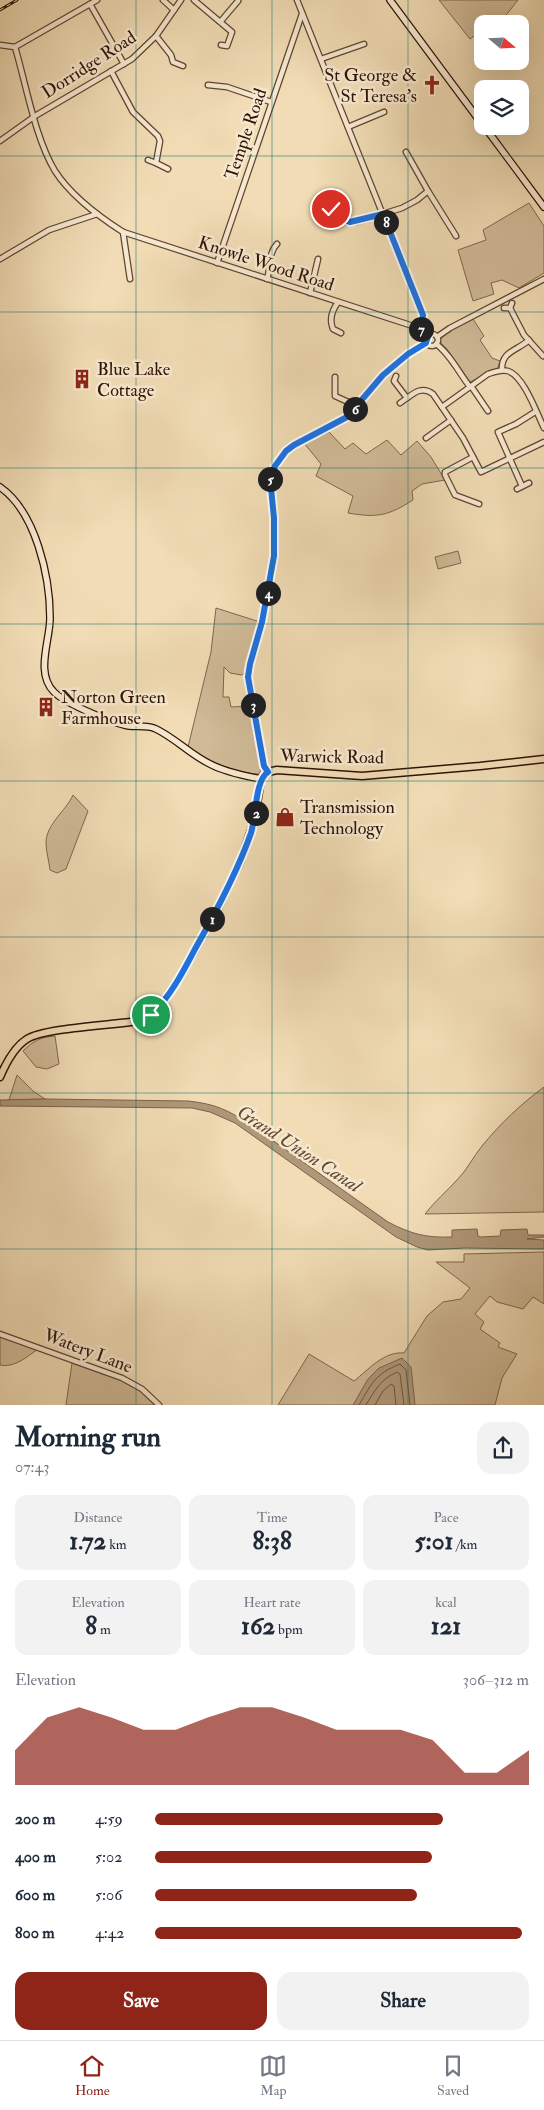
<!DOCTYPE html>
<meta charset="utf-8">
<style>
:root{--surface:#fff;--page:#f2f2f3;--text:#1f2937;--muted:#747a83;--line:#e0e1e3;--accent:#8f2418}
body{margin:0;font-family:"IM FELL Double Pica",serif;background:var(--page);color:var(--text);height:100vh;display:flex;flex-direction:column;font-size:19px;white-space:nowrap}
*{box-sizing:border-box;margin:0}
p{font-size:16px;color:var(--muted)}
.icon{flex:none;width:28px;height:28px;fill:none;stroke:currentColor;stroke-width:2;stroke-linecap:round;stroke-linejoin:round}
.map{position:relative;height:1405px;overflow:hidden}
.side{display:flex;flex-direction:column;background:var(--surface);flex:1}
.side>*{flex:none}
.needle{width:32px;rotate:109deg}
.buttons{position:absolute;left:474px;top:15px;display:grid;gap:10px}
.buttons a{display:grid;place-items:center;width:55px;height:55px;border-radius:10px;background:var(--surface);box-shadow:0 5px 20px #0002;font-size:25px}
.pin{position:absolute;display:grid;place-items:center;width:42px;height:42px;color:#fff;margin:-21px;border:2px solid #fff;border-radius:50%;box-shadow:0 1px 5px #0007}
.km{position:absolute;width:25px;height:25px;margin:-12px;border-radius:50%;background:#222;color:#fff;font-size:14px;line-height:25px;text-align:center}
.round{display:grid;place-items:center;flex:none;width:52px;height:52px;border-radius:15px;background:var(--page)}
.overview{display:flex;align-items:center;justify-content:space-between;height:85px;padding:0 15px}
h1{font-size:28px;font-weight:700;line-height:38px}
.figures{display:grid;grid-template-columns:repeat(3,1fr);gap:8px;height:85px;padding:5px 15px}
.figures div{display:grid;align-content:center;border-radius:12px;background:var(--page);text-align:center}
.figures b{font-size:25px;font-weight:700}
.figures small{font-size:14px;font-weight:400}
.figures p{font-size:14px}
.chart{height:140px;padding:10px 15px}
.chart p{display:flex;justify-content:space-between}
.chart svg{width:100%;height:90px;margin-top:5px;fill:var(--accent);opacity:.7}
.button{display:flex;gap:10px;margin-top:auto;padding:10px 15px}
.button a{flex:1;height:58px;border-radius:15px;background:var(--accent);color:#fff;font-size:20px;font-weight:700;line-height:58px;text-align:center}
.button a+a{background:var(--page);color:var(--text)}
ul{padding:0 15px;list-style:none;font-size:16px}
li{display:grid;grid-template-columns:80px 60px 1fr;align-items:center;height:38px}
li i{height:12px;border-radius:6px;background:var(--accent)}
.dock{display:flex;justify-content:space-around;align-items:center;height:70px;border-top:1px solid var(--line);background:var(--surface);font-size:14px;color:var(--muted)}
.dock a{display:grid;justify-items:center;gap:2px}
.dock .on{color:var(--accent)}
.map>svg:first-child{display:block}
.green{fill:#d0ba97;stroke:#7f664e}
.water{fill:#af9779;stroke:#7b624b}
.lines{fill:none;stroke-linecap:round;stroke-linejoin:round}
.shore{stroke:#6e543f;stroke-width:1}
.street-casing{stroke:#5f4431;stroke-width:7}
.secondary-casing{stroke:#2e1205;stroke-width:8}
.primary-casing{stroke:#2e1205;stroke-width:9}
.street{stroke:#f6e8cf;stroke-width:4.5}
.secondary{stroke:#f6e8cf;stroke-width:5.5}
.primary{stroke:#f1dcb5;stroke-width:6}
.rail-casing{stroke:#2e1205;stroke-width:3}
.rail{stroke:#f6e8cf;stroke-width:1;stroke-dasharray:4;stroke-linecap:butt}
.route-casing{stroke:#fff;stroke-width:10}
.route{stroke:#1a73e8;stroke-width:6}
.grid{fill:none;stroke:#0f766e;stroke-width:1;stroke-opacity:0.55}
.labels{text-anchor:middle;dominant-baseline:central;stroke-width:5;stroke-linejoin:round;paint-order:stroke}
.street-label{font-size:18px;fill:#2e1205;stroke:#f6e8cf}
.poi-label{font-size:18px;fill:#2e1205;stroke:#f6e8cf;text-anchor:start}
.water-label{font-size:19px;font-style:italic;fill:#624733;stroke:#f6e8cf}
</style>
<div class="map">
<svg width="544" height="1405" viewBox="0 0 544 1405">
<rect width="100%" height="100%" fill="#f1dcb5"/>
<filter id="stains"><feTurbulence type="fractalNoise" baseFrequency=".004" numOctaves="4"/><feColorMatrix values="0 0 0 0 .2 0 0 0 0 .09 0 0 0 0 .02 0 0 0 .5 -.17"/></filter>
<radialGradient id="worn" r=".72"><stop offset=".6" stop-color="#630" stop-opacity="0"/><stop offset="1" stop-color="#630" stop-opacity=".3"/></radialGradient>
<g class="green">
<polygon points="439,0 518,0 499,24 482,24 482,36 477,34 470,39"/>
<polygon points="529,203 544,226 544,273 519,288 502,280 491,283 494,294 473,301 458,250 486,240 483,230"/>
<polygon points="473,319 484,336 480,340 492,358 500,361 498,368 470,382 447,349 441,343 440,339 454,328"/>
<path d="M329,432L345,449L353,443L366,454L387,440L401,455L417,441L431,457L445,480L422,484L412,491L413,500C388,516 377,518 348,513L353,496L316,476L321,464L304,443Z"/>
<polygon points="458,551 461,563 438,569 435,557"/>
<path d="M216,608L260,622L247,672L241,675L230,673L224,667L223,697H229L231,707L251,706L261,770L259,774C233,773 209,761 188,747L211,652Z"/>
<path d="M73,795L88,811L66,869L57,873L50,870C49,861 46,851 46,843C46,824 66,811 73,795Z"/>
<path d="M55,1036L59,1064L47,1069L36,1067L23,1051C33,1041 41,1037 55,1036Z"/>
<polygon points="17,1075 33,1091 45,1099 9,1100"/>
<path d="M544,1087V1212L425,1214C435,1201 446,1192 457,1180C467,1170 473,1157 482,1146C500,1124 521,1104 544,1087Z"/>
<path d="M544,1252V1304L533,1297L523,1309L497,1302L490,1296L475,1314L484,1322L480,1329L500,1343L498,1347L517,1354L502,1378L495,1405H278L309,1354L354,1381C368,1370 384,1351 404,1353L427,1316L443,1302L461,1299L470,1288L436,1262H464V1254Z"/>
<path d="M0,1335L38,1349C27,1357 14,1368 0,1365Z"/>
<polygon points="72,1363 124,1381 136,1387 156,1405 66,1405"/>
</g>
<g class="water">
<path d="M45,1099L188,1101C216,1104 228,1110 251,1125L388,1222C411,1234 426,1238 452,1237V1230L477,1229L478,1236L480,1237L500,1236L501,1230L527,1229L528,1235H544V1237L527,1239L544,1240V1249L464,1248L428,1250L417,1247L396,1237L235,1123L210,1112L192,1108L0,1106V1100Z"/>
<polygon points="402,1358 411,1367 415,1405 353,1405 368,1379 379,1368"/>
</g>
<g class="lines">
<g class="shore">
<path d="M359,1405C372,1383 375,1374 400,1364L406,1370L410,1405"/>
<path d="M366,1405C375,1390 381,1379 397,1372L400,1374L404,1405"/>
<polyline points="375,1405 383,1391 391,1384 394,1386 396,1405"/>
</g>
<defs>
<g id="street">
<polyline points="163,0 174,10"/>
<polyline points="194,0 232,32 227,46 221,45"/>
<polyline points="297,0 423,315 421,330"/>
<polyline points="90,4 124,64"/>
<polyline points="221,21 238,1"/>
<polyline points="156,36 171,55 173,62 183,66"/>
<polyline points="0,45 15,47 97,0"/>
<path d="M15,47C26,84 35,138 55,171C71,196 98,216 123,232L416,327L421,330L428,336"/>
<polyline points="321,59 364,44"/>
<polyline points="111,71 133,112 158,136 160,141 156,163 168,169"/>
<polyline points="208,85 227,87 271,102"/>
<polyline points="348,127 384,112"/>
<polyline points="0,141 35,116 132,59 156,36 181,0"/>
<polyline points="148,160 156,163"/>
<polyline points="428,191 456,236"/>
<polyline points="323,216 330,214 346,222 357,222 402,208 417,200 428,191 406,152"/>
<polyline points="123,232 130,279"/>
<polyline points="0,259 49,230 97,214"/>
<polyline points="217,263 302,14"/>
<path d="M267,279C271,267 268,253 277,244"/>
<polyline points="310,293 318,259"/>
<path d="M338,302C332,311 329,319 333,329L341,333"/>
<polyline points="504,308 510,308 512,303"/>
<polyline points="510,308 524,335 543,356"/>
<circle cx="432" cy="340" r="6"/>
<polyline points="437,337 450,328 544,279"/>
<path d="M436,344C450,354 459,373 470,387"/>
<path d="M502,370C501,351 517,351 529,340"/>
<path d="M396,376L394,381L407,398C415,392 423,386 433,394L463,438L481,472L544,442"/>
<polyline points="335,377 335,396 357,406"/>
<polyline points="471,386 488,411"/>
<polyline points="400,403 407,398"/>
<path d="M442,407L488,374C494,372 501,369 508,371C524,376 537,414 544,428"/>
<polyline points="426,438 451,420"/>
<polyline points="473,457 445,472 445,475 455,495 479,504"/>
<polyline points="522,486 498,432 516,424 535,412"/>
<polyline points="517,489 529,483"/>
<polyline points="268,772 264,765 249,677 250,665 262,622 274,556 274,518 270,478 275,466 286,451 294,445 347,417 383,375 409,354 426,343"/>
<polyline points="0,1334 122,1378 142,1389 159,1405"/>
</g>
<g id="secondary">
<polyline points="390,0 482,124"/>
<polyline points="484,126 544,207"/>
<path d="M0,487C36,512 50,577 50,618C50,641 35,673 54,692C66,704 112,723 129,726C138,727 148,725 156,729C175,738 191,755 210,764C225,772 245,776 261,779"/>
</g>
<path id="primary" d="M0,1077C6,1063 14,1047 27,1039C44,1028 113,1025 138,1021L151,1015L159,1008L178,980L215,914L240,862L254,822L261,779L268,772L277,770L362,776L480,766L544,759"/>
</defs>
<use href="#street" class="street-casing"/>
<use href="#secondary" class="secondary-casing"/>
<use href="#primary" class="primary-casing"/>
<use href="#street" class="street"/>
<use href="#secondary" class="secondary"/>
<use href="#primary" class="primary"/>
<defs>
<polyline id="rail" points="0,10 17,0"/>
</defs>
<use href="#rail" class="rail-casing"/>
<use href="#rail" class="rail"/>
</g>
<g class="lines">
<defs>
<path id="route" d="M151,1015C170,997 183,972 195,949C216,912 237,873 251,833C256,817 255,780 268,772L264,766L248,677L250,664L262,622L274,556V518L270,478L275,466L286,451L294,445L347,417L383,375L408,354L426,343L428,336L421,330L423,315L383,214L350,222L330,214L331,209"/>
</defs>
<use href="#route" class="route-casing"/>
<use href="#route" class="route"/>
</g>
<path class="grid" d="M136,0V1405M272,0V1405M408,0V1405M0,156H544M0,312H544M0,468H544M0,624H544M0,781H544M0,937H544M0,1093H544M0,1249H544"/>
<defs>
<symbol id="church-bare" viewBox="-9 -9 18 18"><path d="M-1.2-6h2.4v3.5h3.3v2.4h-3.3V6h-2.4V-.1h-3.3v-2.4h3.3Z" fill="#8f2418" stroke="#f6e8cf" stroke-width="2.5" paint-order="stroke"/></symbol>
<symbol id="building-bare" viewBox="-9 -9 18 18"><path d="M-4-6H4V6H1V3H-1V6H-4ZM-2.5-4.3h1.7v1.8h-1.7ZM.8-4.3h1.7v1.8H.8ZM-2.5-1h1.7V.8h-1.7ZM.8-1h1.7V.8H.8Z" fill="#8f2418" stroke="#f6e8cf" stroke-width="2.5" paint-order="stroke"/></symbol>
<symbol id="shop-bare" viewBox="-9 -9 18 18"><path d="M-5-2.5h2.3a2.7 3.5 0 0 1 5.4 0H5L5.5 6h-11ZM-1.5-2.5h3a1.5 2.3 0 0 0-3 0Z" fill="#8f2418" stroke="#f6e8cf" stroke-width="2.5" paint-order="stroke"/></symbol>
</defs>
<g fill-rule="evenodd">
<use href="#church-bare" x="418" y="71" width="28" height="28"/>
<use href="#building-bare" x="68" y="365" width="28" height="28"/>
<use href="#building-bare" x="32" y="693" width="28" height="28"/>
<use href="#shop-bare" x="271" y="803" width="28" height="28"/>
</g>
<g class="labels">
<g class="street-label">
<text transform="translate(89 65) rotate(-33)">Dorridge Road</text>
<text transform="translate(246 134) rotate(-71)">Temple Road</text>
<text transform="translate(266 264) rotate(18)">Knowle Wood Road</text>
<text transform="translate(332 757) rotate(1)">Warwick Road</text>
<text transform="translate(88 1351) rotate(21)">Watery Lane</text>
</g>
<g class="poi-label">
<text x="417" y="75" text-anchor="end">St George &amp;<tspan x="417" dy="21">St Teresa's</tspan></text>
<text x="97" y="369">Blue Lake<tspan x="97" dy="21">Cottage</tspan></text>
<text x="61" y="697">Norton Green<tspan x="61" dy="21">Farmhouse</tspan></text>
<text x="300" y="807">Transmission<tspan x="300" dy="21">Technology</tspan></text>
</g>
<g class="water-label">
<text transform="translate(299 1149) rotate(33)">Grand Union Canal</text>
</g>
</g>
<rect width="100%" height="100%" filter="url(#stains)"/>
<rect width="100%" height="100%" fill="url(#worn)"/>
</svg>
<div class="buttons">
<a><svg class="needle" viewBox="-14 -14 28 28"><path d="M0-13l5 13h-10z" fill="#e53935"/><path d="M0 13l5-13h-10z" fill="#747a83"/></svg></a>
<a><svg class="icon" aria-label="layers" viewBox="0 0 24 24"><path d="M12 4l9 5-9 5-9-5zM3 14l9 5 9-5"/></svg></a>
</div>
<div class="pin" style="left:151px;top:1015px;background:#1e9e55"><svg class="icon" aria-label="arrive" viewBox="0 0 24 24"><path d="M6 21V4h12l-3 4 3 4H6"/></svg></div>
<div class="pin" style="left:331px;top:209px;background:#d93025"><svg class="icon" aria-label="check" viewBox="0 0 24 24"><path d="M5 12l5 5 9-10"/></svg></div>
<b class="km" style="left:212px;top:919px">1</b>
<b class="km" style="left:256px;top:813px">2</b>
<b class="km" style="left:253px;top:705px">3</b>
<b class="km" style="left:268px;top:593px">4</b>
<b class="km" style="left:270px;top:479px">5</b>
<b class="km" style="left:355px;top:409px">6</b>
<b class="km" style="left:421px;top:329px">7</b>
<b class="km" style="left:386px;top:222px">8</b>
</div>
<section class="side">
<div class="overview"><div><h1>Morning run</h1><p>07:43</p></div><a class="round"><svg class="icon" aria-label="share" viewBox="0 0 24 24"><path d="M12 15V3M7 8l5-5 5 5M5 13v7h14v-7"/></svg></a></div>
<div class="figures">
<div><p>Distance</p><b>1.72<small> km</small></b></div>
<div><p>Time</p><b>8:38</b></div>
<div><p>Pace</p><b>5:01<small> /km</small></b></div>
</div>
<div class="figures">
<div><p>Elevation</p><b>8<small> m</small></b></div>
<div><p>Heart rate</p><b>162<small> bpm</small></b></div>
<div><p>kcal</p><b>121</b></div>
</div>
<div class="chart"><p><span>Elevation</span>306–312 m</p>
<svg viewBox="0 0 160 44" preserveAspectRatio="none"><path d="M0 44V27L10 11L20 6L30 11L40 17L50 17L60 11L70 6L80 6L90 11L100 17L110 17L120 17L130 22L140 38L150 38L160 27V44z"/></svg>
</div>
<ul>
<li><b>200 m</b>4:59<i style="width:77%"></i></li>
<li><b>400 m</b>5:02<i style="width:74%"></i></li>
<li><b>600 m</b>5:06<i style="width:70%"></i></li>
<li><b>800 m</b>4:42<i style="width:98%"></i></li>
</ul>
<div class="button"><a>Save</a><a>Share</a></div>
</section>
<nav class="dock">
<a class="on"><svg class="icon" aria-label="home" viewBox="0 0 24 24"><path d="M3 11l9-7 9 7M6 9v11h12V9"/></svg>Home</a>
<a><svg class="icon" aria-label="map" viewBox="0 0 24 24"><path d="M3 6l6-2 6 2 6-2v14l-6 2-6-2-6 2zM9 4v14M15 6v14"/></svg>Map</a>
<a><svg class="icon" aria-label="saved" viewBox="0 0 24 24"><path d="M7 4h10v16l-5-4-5 4z"/></svg>Saved</a>
</nav>
